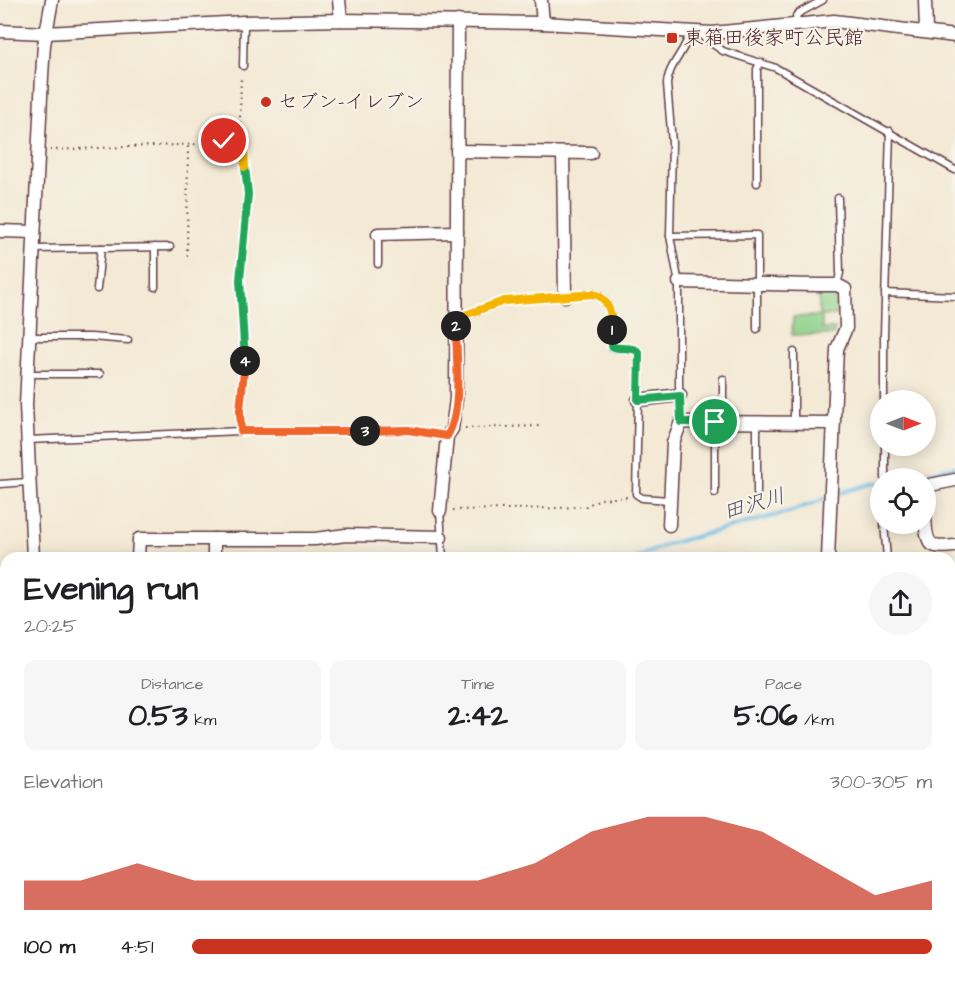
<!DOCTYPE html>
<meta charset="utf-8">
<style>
:root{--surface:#fff;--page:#f6f6f6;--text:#202124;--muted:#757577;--accent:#c8321e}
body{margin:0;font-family:"Architects Daughter","Klee One",sans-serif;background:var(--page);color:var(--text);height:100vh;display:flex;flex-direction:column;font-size:22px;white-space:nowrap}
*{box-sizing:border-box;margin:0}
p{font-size:20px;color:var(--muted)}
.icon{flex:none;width:33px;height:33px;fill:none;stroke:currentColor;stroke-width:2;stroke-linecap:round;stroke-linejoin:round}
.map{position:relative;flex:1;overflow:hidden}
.drawer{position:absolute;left:0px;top:552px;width:956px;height:429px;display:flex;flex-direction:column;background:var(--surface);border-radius:18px 18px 0 0;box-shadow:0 3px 15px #0003}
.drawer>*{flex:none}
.needle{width:39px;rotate:90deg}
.buttons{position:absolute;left:870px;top:390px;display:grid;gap:12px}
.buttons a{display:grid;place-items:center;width:66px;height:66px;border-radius:50%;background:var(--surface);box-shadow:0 3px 15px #0003;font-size:30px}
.pin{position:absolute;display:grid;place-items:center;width:51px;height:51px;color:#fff;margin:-26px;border:3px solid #fff;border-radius:50%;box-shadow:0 2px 6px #0007}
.km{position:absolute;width:30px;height:30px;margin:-15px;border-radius:50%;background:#222;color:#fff;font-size:16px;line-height:30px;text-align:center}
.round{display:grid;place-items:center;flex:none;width:63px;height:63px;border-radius:32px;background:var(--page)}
.overview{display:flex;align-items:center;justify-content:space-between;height:102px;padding:0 24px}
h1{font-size:33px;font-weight:800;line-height:45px}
.figures{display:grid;grid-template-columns:repeat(3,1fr);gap:9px;height:102px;padding:6px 24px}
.figures div{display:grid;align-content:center;border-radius:12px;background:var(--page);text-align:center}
.figures b{font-size:30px;font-weight:800}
.figures small{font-size:16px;font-weight:400}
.figures p{font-size:16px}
.chart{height:168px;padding:12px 24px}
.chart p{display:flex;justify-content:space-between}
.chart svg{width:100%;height:108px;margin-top:6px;fill:var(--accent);opacity:.7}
ul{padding:0 24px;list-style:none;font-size:20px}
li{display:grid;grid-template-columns:96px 72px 1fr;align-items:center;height:45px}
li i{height:15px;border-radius:8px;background:var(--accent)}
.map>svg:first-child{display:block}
.green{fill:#8dd18b;stroke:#6c785b;stroke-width:1.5}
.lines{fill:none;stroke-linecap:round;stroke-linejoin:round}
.stream{stroke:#68bbe4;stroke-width:4}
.lane-casing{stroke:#633d44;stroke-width:9}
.street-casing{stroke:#633d44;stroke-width:15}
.path{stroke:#633d44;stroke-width:2;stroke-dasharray:1.5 4.5;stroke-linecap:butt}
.lane{stroke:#fff;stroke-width:6}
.street{stroke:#fff;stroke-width:12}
.split-1-casing{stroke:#fff;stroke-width:12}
.split-2-casing{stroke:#fff;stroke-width:12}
.split-3-casing{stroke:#fff;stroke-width:12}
.split-4-casing{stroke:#fff;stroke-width:12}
.split-5-casing{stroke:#fff;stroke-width:12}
.split-6-casing{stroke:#fff;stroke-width:12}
.split-1{stroke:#22a559;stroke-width:8}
.split-2{stroke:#f5b400;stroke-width:8}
.split-3{stroke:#f0652b;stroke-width:8}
.split-4{stroke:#f0652b;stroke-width:8}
.split-5{stroke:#22a559;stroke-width:8}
.split-6{stroke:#f5b400;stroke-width:8}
.poi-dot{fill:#c8321e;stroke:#f7f3e8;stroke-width:2}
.labels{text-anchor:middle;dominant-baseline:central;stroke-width:4.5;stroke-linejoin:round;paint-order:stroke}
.poi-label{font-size:20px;fill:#4a1f2b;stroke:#f7f3e8;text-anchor:start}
.water-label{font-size:21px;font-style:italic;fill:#534e62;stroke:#f7f3e8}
</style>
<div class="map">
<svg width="955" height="981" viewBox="0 0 955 981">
<rect width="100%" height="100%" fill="#f7f3e8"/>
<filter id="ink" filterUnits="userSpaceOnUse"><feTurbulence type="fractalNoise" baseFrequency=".0167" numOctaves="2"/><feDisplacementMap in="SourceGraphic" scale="12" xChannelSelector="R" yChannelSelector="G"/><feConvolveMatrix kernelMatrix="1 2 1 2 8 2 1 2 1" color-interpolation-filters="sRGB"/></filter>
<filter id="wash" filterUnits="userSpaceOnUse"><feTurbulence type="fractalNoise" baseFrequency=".008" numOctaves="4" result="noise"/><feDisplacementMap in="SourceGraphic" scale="24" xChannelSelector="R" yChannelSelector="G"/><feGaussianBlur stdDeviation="1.35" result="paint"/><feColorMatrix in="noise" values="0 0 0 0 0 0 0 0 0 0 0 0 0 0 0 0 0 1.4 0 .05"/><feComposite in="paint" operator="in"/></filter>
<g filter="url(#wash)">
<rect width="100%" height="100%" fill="#f3e9d4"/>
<polygon class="green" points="819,292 832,292 836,297 836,315 822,316 822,329 835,329 833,335 792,335 793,317 819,316"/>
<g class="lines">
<g class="stream">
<polyline points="906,478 955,467"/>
<polyline points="637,558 668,544 792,511 843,492 870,484 880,483"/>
<polyline points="0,722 6,720"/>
</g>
</g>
</g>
<g filter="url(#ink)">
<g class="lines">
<defs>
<g id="lane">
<polyline points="797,23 796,16 799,13 823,0"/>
<polyline points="704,33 704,38 723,51 776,68 955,170"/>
<polyline points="243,66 244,22"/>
<polyline points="757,183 757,69 761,62"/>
<polyline points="670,236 757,235 757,329"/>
<polyline points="155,247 155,287"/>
<polyline points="33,249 170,247"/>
<polyline points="378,264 378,234"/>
<polyline points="837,285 840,273 838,198"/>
<polyline points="97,289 101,248"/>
<polyline points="885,293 955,296"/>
<path d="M457,317H462L504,301L594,294C617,299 610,330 612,347C620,351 634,345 639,353L636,494L642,498L669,500"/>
<polyline points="28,337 91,337 128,340"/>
<polyline points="28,374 100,374"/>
<polyline points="723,379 723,422"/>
<polyline points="884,400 884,335 890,131"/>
<path d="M681,422L679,384V284L670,236L672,143L667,84C668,65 686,51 690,32"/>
<polyline points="757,422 757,493"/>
<polyline points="794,422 794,352"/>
<polyline points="27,440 241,431 408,430 447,436"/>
<polyline points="885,446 885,478"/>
<polyline points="0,484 28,482"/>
<polyline points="715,493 715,422"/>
<polyline points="440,511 443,558"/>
<polyline points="884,524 887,558"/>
<polyline points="0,811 6,810"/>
<polyline points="0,877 6,876"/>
<polyline points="724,975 725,981"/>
<polyline points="185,981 187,978 203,975"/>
<polyline points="515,981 554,975"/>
<polyline points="827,981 827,975"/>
</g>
<g id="street">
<polyline points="339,0 341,20"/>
<polyline points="541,0 543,23"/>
<polyline points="925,0 926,32"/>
<polyline points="0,31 46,33 244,22 341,20 543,23 712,33 834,21 955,36"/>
<polyline points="457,151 591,153"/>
<polyline points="563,153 565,296"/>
<polyline points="0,231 34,232"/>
<polyline points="378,234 457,232"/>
<path d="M679,282C732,283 784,285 837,285L845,289L846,328L837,349L828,558"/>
<polyline points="638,400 680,395"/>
<path d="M955,480L930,485L927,486L926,493C926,505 921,543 936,546C941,548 949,546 955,546"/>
<polyline points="440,511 447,436 452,429 456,399 458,21"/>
<polyline points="669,525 673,443 681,422 833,423"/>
<polyline points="33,558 26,405 42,76 44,45 52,0"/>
<polyline points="138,558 139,539 315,539 346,535 441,537"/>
<polyline points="214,558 214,539"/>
<polyline points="0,627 6,627"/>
<polyline points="950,669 955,669"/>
<polyline points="950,921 955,921"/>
<polyline points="247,975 248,981"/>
<polyline points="379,975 379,981"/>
<polyline points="466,975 466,981"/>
<polyline points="871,975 871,981"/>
<polyline points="945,975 945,981"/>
<polyline points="23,981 24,975"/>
</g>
</defs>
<use href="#lane" class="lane-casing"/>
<use href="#street" class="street-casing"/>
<g class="path">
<polyline points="50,150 201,144 224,141 243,133"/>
<polyline points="187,256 188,144"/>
<polyline points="240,422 239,410 245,363 241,261 247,194 240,116 241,75"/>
<polyline points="465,428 540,426"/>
<polyline points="453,510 559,508 586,506 600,499 628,497"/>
<polyline points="0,715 6,713"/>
</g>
<use href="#lane" class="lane"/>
<use href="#street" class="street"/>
</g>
</g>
<g class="lines" filter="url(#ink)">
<defs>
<path id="split-1" d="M612,330V346C620,351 634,345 639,353L638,400L680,396L681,422H715"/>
<path id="split-2" d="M456,326V317L462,316L504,301L594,294C609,298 613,317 612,330"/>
<path id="split-3" d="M365,431L408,430L447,436C463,411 456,356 456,326"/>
<polyline id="split-4" points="245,361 240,410 241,431 365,431"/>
<polyline id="split-5" points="245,361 240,280 248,194 245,167"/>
<polyline id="split-6" points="224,141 243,133 245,167"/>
</defs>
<use href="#split-1" class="split-1-casing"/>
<use href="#split-2" class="split-2-casing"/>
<use href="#split-3" class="split-3-casing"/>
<use href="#split-4" class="split-4-casing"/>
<use href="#split-5" class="split-5-casing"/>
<use href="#split-6" class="split-6-casing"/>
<use href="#split-1" class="split-1"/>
<use href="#split-2" class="split-2"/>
<use href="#split-3" class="split-3"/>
<use href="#split-4" class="split-4"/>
<use href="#split-5" class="split-5"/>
<use href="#split-6" class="split-6"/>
</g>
<g class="poi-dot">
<rect x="666" y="32" width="12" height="12" rx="3"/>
<circle cx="266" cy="102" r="6"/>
</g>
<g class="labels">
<g class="poi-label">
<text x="684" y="38">東箱田後家町公民館</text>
<text x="278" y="102">セブン-イレブン</text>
</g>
<g class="water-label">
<text transform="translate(754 504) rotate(-16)">田沢川</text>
</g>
</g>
</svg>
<div class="buttons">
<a><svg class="needle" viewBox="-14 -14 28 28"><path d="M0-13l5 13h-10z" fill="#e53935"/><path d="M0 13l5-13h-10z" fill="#757577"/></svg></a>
<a><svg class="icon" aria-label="locate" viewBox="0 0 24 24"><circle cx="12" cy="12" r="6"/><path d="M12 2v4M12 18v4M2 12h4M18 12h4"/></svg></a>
</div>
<div class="pin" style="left:715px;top:422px;background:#1e9e55"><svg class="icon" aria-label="arrive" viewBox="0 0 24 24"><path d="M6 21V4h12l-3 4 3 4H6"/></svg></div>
<div class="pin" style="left:224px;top:141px;background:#d93025"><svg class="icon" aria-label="check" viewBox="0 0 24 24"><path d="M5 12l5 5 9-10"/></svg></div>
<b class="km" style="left:612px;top:330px">1</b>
<b class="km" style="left:456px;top:326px">2</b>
<b class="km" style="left:365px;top:431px">3</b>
<b class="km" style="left:245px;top:361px">4</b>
<section class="drawer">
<div class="overview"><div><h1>Evening run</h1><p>20:25</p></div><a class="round"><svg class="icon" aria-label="share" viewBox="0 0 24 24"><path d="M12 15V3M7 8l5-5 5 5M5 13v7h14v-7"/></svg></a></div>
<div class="figures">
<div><p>Distance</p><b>0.53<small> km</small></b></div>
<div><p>Time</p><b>2:42</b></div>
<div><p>Pace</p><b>5:06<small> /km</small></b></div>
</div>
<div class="chart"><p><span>Elevation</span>300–305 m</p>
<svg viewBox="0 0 160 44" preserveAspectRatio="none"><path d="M0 44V32L10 32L20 25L30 32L40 32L50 32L60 32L70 32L80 32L90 25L100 12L110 6L120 6L130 12L140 25L150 38L160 32V44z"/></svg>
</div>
<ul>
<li><b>100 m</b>4:51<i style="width:100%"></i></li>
</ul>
</section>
</div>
